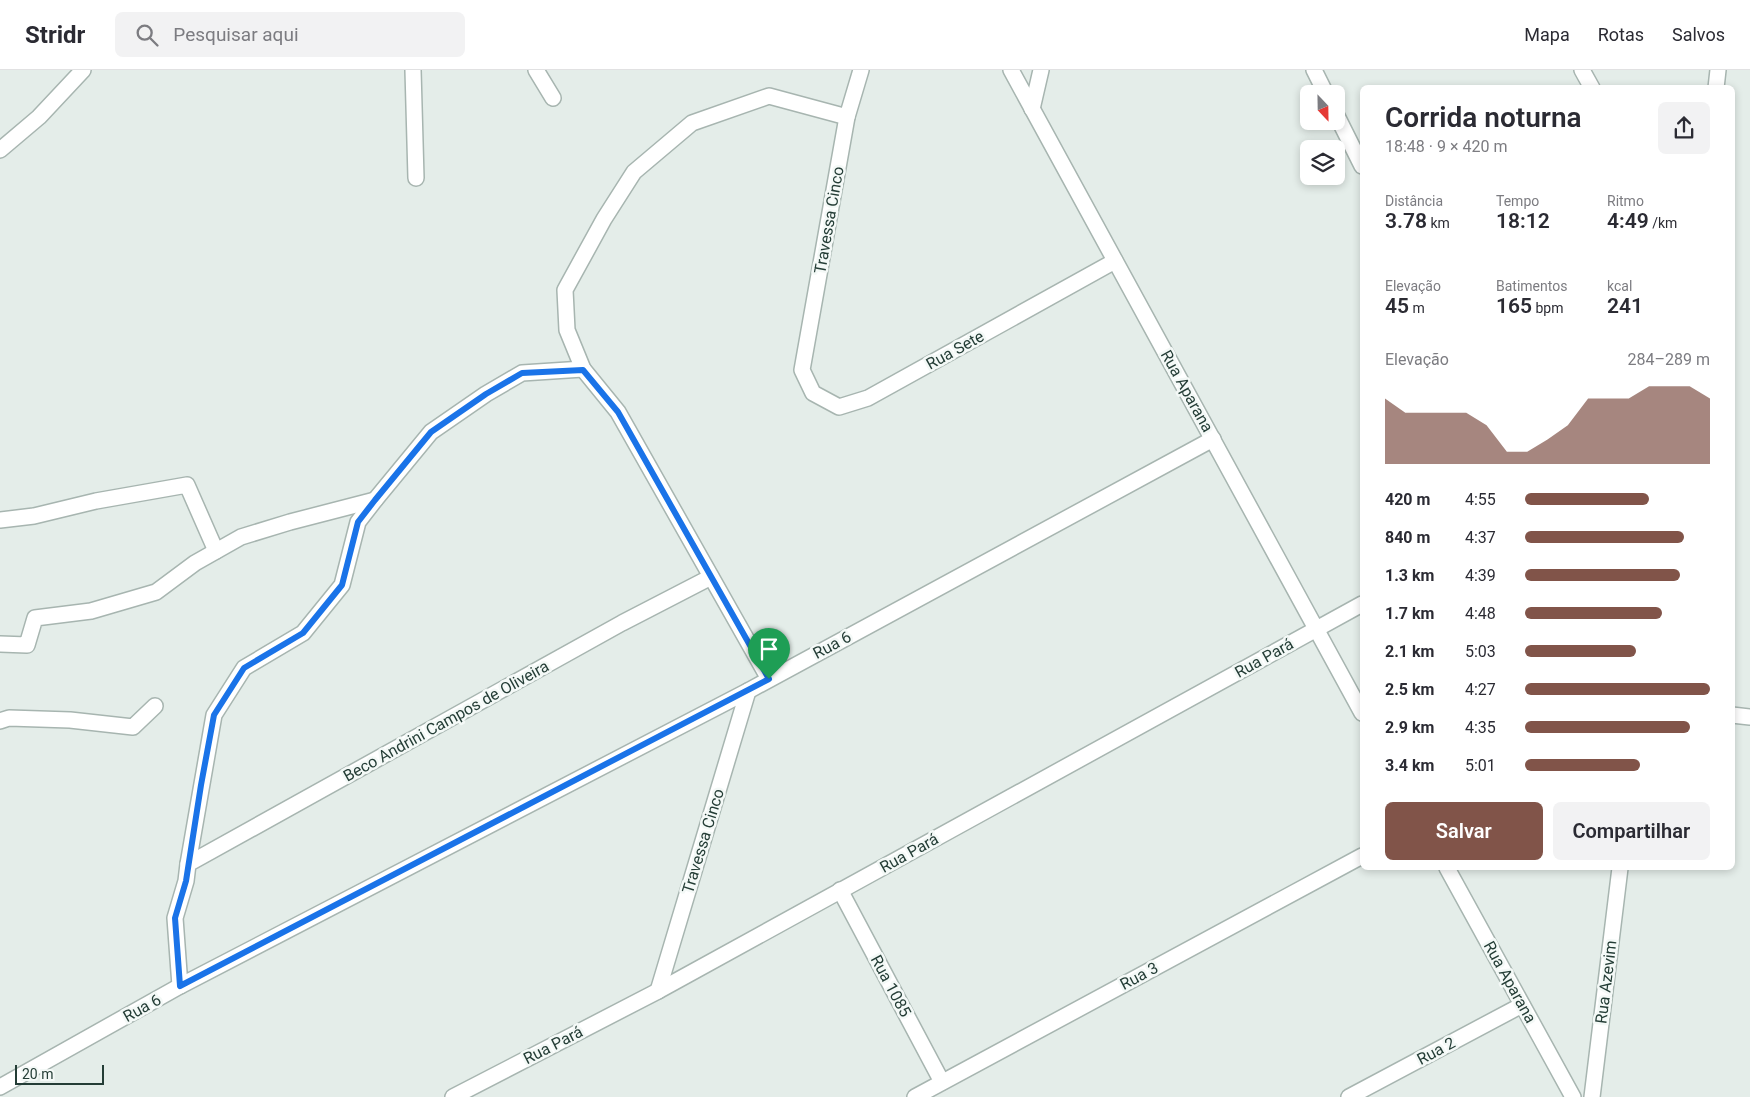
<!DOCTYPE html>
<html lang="pt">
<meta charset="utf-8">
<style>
:root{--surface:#fff;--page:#f2f2f3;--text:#2b2b33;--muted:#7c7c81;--line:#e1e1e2;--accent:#815449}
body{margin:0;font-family:Roboto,sans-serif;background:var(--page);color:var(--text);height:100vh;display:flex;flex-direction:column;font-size:19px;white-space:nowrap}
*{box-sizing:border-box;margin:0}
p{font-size:16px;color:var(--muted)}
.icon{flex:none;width:28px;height:28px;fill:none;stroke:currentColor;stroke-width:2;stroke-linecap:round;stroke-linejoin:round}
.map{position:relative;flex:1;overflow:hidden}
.details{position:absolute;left:1360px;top:15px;width:375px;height:785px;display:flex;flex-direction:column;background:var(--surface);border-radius:8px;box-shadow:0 2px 8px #0003}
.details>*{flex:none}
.needle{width:32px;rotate:158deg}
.controls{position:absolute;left:1300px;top:15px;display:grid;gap:10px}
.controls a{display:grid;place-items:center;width:45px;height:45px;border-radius:8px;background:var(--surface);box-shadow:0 2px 8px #0003;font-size:25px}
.scale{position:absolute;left:15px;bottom:12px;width:89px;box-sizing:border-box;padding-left:5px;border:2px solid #243d36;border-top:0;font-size:14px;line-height:18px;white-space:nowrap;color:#243d36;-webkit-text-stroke:4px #f4f9f7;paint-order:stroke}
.pin{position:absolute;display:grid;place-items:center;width:42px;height:42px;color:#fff;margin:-51px -21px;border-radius:50% 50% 50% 0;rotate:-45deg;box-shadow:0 0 5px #0007}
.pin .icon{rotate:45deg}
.round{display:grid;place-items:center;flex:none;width:52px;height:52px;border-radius:8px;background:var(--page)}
.head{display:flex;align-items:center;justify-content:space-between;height:85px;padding:0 25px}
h1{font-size:28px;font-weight:600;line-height:38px}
.figures{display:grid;grid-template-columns:repeat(3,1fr);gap:8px;height:85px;padding:5px 25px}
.figures div{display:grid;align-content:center}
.figures b{font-size:21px;font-weight:600}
.figures small{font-size:14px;font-weight:400}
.figures p{font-size:14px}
.chart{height:140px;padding:10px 25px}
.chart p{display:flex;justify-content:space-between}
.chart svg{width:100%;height:90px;margin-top:5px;fill:var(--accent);opacity:.7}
.cta{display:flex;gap:10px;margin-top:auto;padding:10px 25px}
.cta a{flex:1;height:58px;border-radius:8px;background:var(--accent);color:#fff;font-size:20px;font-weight:600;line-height:58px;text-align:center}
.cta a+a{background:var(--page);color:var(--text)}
ul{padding:0 25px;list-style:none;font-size:16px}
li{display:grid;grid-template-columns:80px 60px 1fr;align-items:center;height:38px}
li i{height:12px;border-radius:6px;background:var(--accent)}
header{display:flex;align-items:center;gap:30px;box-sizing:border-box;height:70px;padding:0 25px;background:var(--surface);border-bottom:1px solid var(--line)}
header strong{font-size:24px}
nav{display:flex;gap:28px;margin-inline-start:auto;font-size:18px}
.search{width:350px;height:45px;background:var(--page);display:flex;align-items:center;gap:12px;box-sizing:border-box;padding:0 18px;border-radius:8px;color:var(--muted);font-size:19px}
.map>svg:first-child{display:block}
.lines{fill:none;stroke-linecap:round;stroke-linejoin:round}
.lane-casing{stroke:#a7b5b0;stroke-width:18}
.street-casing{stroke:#a7b5b0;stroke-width:18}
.lane{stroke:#fff;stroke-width:15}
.street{stroke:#fff;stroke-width:15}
.route-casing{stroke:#fff;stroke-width:10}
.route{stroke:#1a73e8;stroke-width:6}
.labels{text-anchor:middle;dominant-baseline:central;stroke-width:5;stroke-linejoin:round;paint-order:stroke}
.street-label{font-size:16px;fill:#243d36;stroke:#f4f9f7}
</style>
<header>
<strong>Stridr</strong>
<div class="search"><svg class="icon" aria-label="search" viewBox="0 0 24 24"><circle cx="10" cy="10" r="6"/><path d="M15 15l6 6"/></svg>Pesquisar aqui</div>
<nav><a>Mapa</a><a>Rotas</a><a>Salvos</a></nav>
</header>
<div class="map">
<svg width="1750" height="1027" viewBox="0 0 1750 1027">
<rect width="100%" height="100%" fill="#e4ede9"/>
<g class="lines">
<defs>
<g id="lane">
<polyline points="0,450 34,446 96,431 187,415 216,481"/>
<polyline points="0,574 27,575 35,548 91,541 156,522 195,493 241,467 290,452 375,430"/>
<polyline points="769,609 618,342 583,299 567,260 565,220 604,149 634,102 692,53 769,26 847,47"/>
<polyline points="0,651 9,648 70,650 133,657 155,636"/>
<polyline points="188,794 214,645 244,598 303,563 342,515 358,452 375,430 431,362 486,324 522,303 583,299"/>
<polyline points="180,916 175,848 186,811 188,794 622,553 711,507"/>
</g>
<g id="street">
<polyline points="413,0 416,108"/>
<polyline points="536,0 553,28"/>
<polyline points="861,0 847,47 802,300 813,323 839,337 868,328 1115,191"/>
<polyline points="1011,0 1362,643"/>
<polyline points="1314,0 1326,24"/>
<polyline points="1582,0 1592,18"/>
<polyline points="1716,18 1718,0"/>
<polyline points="1032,39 1041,0"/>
<polyline points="1336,44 1362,96"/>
<polyline points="0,80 39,47 83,0"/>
<polyline points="1732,645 1750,647"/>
<polyline points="1447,798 1573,1027"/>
<polyline points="840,820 942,1012"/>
<polyline points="658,921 748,621"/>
<polyline points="0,1017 180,916 748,621 1213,369"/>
<polyline points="453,1027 658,921 1362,534"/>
<polyline points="915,1027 1362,786"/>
<polyline points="1349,1027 1522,935"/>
<polyline points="1592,1027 1620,798"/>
</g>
</defs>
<use href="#lane" class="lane-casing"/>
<use href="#street" class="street-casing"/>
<use href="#lane" class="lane"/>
<use href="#street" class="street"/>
</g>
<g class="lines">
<defs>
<polygon id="route" points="583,300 618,342 769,609 180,916 175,848 186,811 201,715 214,645 244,598 303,563 342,515 358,452 375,430 431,362 486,324 522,303"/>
</defs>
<use href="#route" class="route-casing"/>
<use href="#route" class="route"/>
</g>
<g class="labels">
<g class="street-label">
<text transform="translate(829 150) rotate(-80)">Travessa Cinco</text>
<text transform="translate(955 280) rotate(-29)">Rua Sete</text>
<text transform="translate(1187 321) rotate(61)">Rua Aparana</text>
<text transform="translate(832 575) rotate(-28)">Rua 6</text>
<text transform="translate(1264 588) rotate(-29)">Rua Pará</text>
<text transform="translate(446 651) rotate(-29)">Beco Andrini Campos de Oliveira</text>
<text transform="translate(703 771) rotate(-73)">Travessa Cinco</text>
<text transform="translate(909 783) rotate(-29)">Rua Pará</text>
<text transform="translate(1139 906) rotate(-28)">Rua 3</text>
<text transform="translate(1510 912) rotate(61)">Rua Aparana</text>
<text transform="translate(1606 912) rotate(-83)">Rua Azevim</text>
<text transform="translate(891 916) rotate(62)">Rua 1085</text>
<text transform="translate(142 938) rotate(-29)">Rua 6</text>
<text transform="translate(553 975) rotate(-27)">Rua Pará</text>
<text transform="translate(1436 981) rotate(-28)">Rua 2</text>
</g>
</g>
</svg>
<div class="controls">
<a><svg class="needle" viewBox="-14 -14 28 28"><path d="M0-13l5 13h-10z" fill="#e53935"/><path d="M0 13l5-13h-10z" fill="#7c7c81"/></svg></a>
<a><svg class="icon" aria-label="layers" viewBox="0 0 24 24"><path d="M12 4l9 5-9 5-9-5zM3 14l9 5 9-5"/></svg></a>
</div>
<div class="scale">20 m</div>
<div class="pin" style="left:769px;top:609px;background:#1e9e55"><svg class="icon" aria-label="arrive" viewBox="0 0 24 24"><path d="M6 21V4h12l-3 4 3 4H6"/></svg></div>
<section class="details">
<div class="head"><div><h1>Corrida noturna</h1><p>18:48 · 9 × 420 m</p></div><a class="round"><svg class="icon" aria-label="share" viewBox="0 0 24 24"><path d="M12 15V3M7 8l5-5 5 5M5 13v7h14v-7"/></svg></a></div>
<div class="figures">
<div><p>Distância</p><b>3.78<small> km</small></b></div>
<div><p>Tempo</p><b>18:12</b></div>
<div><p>Ritmo</p><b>4:49<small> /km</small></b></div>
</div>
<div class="figures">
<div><p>Elevação</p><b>45<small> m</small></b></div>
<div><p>Batimentos</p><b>165<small> bpm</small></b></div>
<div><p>kcal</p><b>241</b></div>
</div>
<div class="chart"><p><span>Elevação</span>284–289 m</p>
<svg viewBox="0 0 160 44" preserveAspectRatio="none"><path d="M0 44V12L10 19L20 19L30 19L40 19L50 25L60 38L70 38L80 32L90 25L100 12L110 12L120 12L130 6L140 6L150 6L160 12V44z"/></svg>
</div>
<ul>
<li><b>420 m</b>4:55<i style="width:67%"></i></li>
<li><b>840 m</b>4:37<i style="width:86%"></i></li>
<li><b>1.3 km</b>4:39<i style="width:84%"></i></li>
<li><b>1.7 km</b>4:48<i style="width:74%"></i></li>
<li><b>2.1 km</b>5:03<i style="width:60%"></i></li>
<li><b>2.5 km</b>4:27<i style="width:100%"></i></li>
<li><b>2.9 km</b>4:35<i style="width:89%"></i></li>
<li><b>3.4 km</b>5:01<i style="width:62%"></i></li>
</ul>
<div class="cta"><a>Salvar</a><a>Compartilhar</a></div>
</section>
</div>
